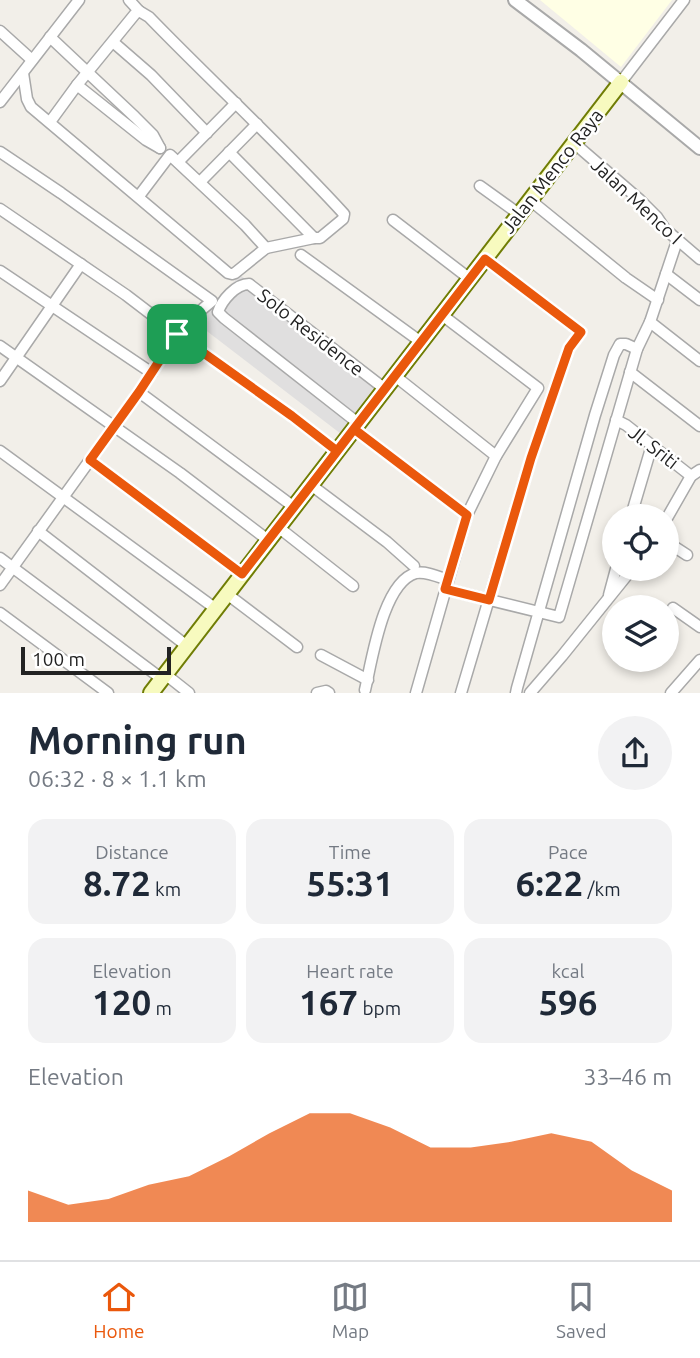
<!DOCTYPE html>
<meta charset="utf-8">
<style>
:root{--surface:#fff;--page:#f2f2f3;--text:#1f2937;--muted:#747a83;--line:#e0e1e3;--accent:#ea580c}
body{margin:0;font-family:Ubuntu,sans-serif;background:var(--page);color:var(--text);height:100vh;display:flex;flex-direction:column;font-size:26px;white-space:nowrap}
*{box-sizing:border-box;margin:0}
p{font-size:23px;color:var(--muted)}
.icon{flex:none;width:38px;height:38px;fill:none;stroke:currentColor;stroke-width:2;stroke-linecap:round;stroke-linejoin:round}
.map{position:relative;height:693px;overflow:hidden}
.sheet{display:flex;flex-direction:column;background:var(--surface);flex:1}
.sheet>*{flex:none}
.fabs{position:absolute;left:602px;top:504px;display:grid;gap:14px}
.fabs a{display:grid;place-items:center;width:77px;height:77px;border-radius:50%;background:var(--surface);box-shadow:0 4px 10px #0003;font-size:35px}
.scale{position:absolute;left:21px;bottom:18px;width:150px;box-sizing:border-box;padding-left:7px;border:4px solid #222;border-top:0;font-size:19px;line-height:24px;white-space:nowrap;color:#222;-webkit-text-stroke:5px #fff;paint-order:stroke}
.pin{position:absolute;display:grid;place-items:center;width:60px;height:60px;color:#fff;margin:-30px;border-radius:14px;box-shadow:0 4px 10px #0006}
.round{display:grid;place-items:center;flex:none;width:74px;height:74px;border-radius:37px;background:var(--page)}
.headline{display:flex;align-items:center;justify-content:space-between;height:119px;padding:0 28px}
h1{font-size:38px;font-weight:600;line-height:52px}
.stats{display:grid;grid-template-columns:repeat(3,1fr);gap:10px;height:119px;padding:7px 28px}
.stats div{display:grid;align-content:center;border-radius:18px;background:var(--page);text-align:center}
.stats b{font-size:35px;font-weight:600}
.stats small{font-size:19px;font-weight:400}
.stats p{font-size:19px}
.chart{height:196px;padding:14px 28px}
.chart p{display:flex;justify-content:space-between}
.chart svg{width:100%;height:126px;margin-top:7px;fill:var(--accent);opacity:.7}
.menu{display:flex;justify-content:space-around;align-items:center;height:98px;border-top:2px solid var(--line);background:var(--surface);font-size:19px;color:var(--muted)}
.menu a{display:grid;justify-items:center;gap:4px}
.menu .current{color:var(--accent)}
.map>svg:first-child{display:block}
.residential{fill:#e0dfdf}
.education{fill:#ffffe5}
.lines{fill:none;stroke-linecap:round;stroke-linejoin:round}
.minor-casing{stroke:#a9a9a9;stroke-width:13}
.tertiary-casing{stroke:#a9a9a9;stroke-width:16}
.secondary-casing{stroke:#707d05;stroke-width:18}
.minor{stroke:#fff;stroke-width:10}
.tertiary{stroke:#fff;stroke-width:12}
.secondary{stroke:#f7fabf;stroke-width:14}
.route-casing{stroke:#fff;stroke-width:14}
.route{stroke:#ea580c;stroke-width:9}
.labels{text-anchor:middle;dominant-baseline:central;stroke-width:5;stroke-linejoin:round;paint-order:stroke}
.street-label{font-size:19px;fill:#222;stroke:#fff}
</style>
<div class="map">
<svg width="700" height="693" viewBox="0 0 700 693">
<rect width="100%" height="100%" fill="#f2efe9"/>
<polygon class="residential" points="240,275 384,386 345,437 195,322"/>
<polygon class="education" points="540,0 672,0 621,67"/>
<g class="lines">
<defs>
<g id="minor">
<polyline points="129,0 139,11"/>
<polyline points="0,31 32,60"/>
<polyline points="50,37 135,117 153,135 160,148"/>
<polyline points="113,42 151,75 207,133"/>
<polyline points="23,73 27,99 31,107 228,273 232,274 235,273 266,248 245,225 170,155 139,196"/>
<polyline points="621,82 684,0"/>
<polyline points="77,85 146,140 160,148"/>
<polyline points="0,102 79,0"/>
<path d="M50,122L77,85L135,14L139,11L149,17C213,83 282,146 344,214L343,219L320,238H314L266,248"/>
<polyline points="574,143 640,200 657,217 665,229 700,259"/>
<polyline points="0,152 61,193 212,301 187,322 177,334 139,392 0,585"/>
<polyline points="229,152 314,238"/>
<polyline points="178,162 236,103"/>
<polyline points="200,182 257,124"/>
<polyline points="480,186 519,214"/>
<polyline points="530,200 626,278 658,300"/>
<polyline points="0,209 126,295 177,334 292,416 337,451"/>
<polyline points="393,220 470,279"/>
<polyline points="677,241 650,322 700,361"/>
<polyline points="301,255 421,342"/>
<polyline points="0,271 152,373"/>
<polyline points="666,274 700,300"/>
<polyline points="0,346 180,473 268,540"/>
<polyline points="637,349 650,322"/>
<polyline points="630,372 700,426"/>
<polyline points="395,376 496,456"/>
<polyline points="0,381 81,264"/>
<polyline points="139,392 294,507"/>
<polyline points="616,420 626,425 691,476"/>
<path d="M358,423L224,318L218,312C222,300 236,284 249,284L385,389"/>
<polyline points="354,429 467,515"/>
<polyline points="0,451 216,609"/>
<polyline points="90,460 242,574"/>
<polyline points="311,485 387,542 414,566"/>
<polyline points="631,516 652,445"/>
<polyline points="667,518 691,476 700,470"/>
<polyline points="278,527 353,586"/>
<polyline points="38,531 187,646"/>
<polyline points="667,542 687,555"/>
<polyline points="0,558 162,679"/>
<polyline points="445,589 559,617 637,349 626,344 620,344 614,355 595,415 517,688 516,693"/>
<polyline points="227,594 297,647"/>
<polyline points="609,595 616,569"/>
<polyline points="673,608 700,627"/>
<polyline points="0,613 108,693"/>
<polyline points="321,655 368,680"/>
<polyline points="165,674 189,693"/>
<path d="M365,690C372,660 383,582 416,573C426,571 439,577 448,580"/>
<polyline points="317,693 326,691 329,693"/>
<polyline points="416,693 467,515 496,456 538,388 442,315"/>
<polyline points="461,693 531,458 569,348 581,332 485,259"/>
<polyline points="530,693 562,656 632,569"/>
<polyline points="671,693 700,660"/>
</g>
<polyline id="tertiary" points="515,0 581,50 700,148"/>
<polyline id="secondary" points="151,693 621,82"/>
</defs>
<use href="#minor" class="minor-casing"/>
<use href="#tertiary" class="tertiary-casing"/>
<use href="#secondary" class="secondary-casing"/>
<use href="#minor" class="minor"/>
<use href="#tertiary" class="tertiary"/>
<use href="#secondary" class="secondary"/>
</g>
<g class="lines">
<defs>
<path id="route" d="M177,334L139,392L90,460L242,574C279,526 317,478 354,429L467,515L445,589L489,600L531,458L569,348L581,332L485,259L337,451L292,416L177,334"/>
</defs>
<use href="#route" class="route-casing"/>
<use href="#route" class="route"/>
</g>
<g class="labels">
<g class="street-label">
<text transform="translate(552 171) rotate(-52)">Jalan Menco Raya</text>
<text transform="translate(637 201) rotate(43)">Jalan Menco I</text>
<text transform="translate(311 332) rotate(38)">Solo Residence</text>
<text transform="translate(654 447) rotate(38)">Jl. Sriti</text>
</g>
</g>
</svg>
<div class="fabs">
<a><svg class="icon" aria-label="locate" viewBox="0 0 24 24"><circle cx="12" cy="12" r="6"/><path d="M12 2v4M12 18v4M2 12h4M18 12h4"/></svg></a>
<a><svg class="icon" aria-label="layers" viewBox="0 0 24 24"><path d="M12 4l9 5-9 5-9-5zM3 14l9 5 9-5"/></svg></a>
</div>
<div class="scale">100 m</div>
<div class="pin" style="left:177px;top:334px;background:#1e9e55"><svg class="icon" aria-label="arrive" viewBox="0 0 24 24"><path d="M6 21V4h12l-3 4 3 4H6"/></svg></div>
</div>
<section class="sheet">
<div class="headline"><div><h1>Morning run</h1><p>06:32 · 8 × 1.1 km</p></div><a class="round"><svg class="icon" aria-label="share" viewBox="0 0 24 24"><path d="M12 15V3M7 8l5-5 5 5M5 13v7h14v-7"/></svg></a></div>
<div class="stats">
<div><p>Distance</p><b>8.72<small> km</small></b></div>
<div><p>Time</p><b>55:31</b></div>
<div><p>Pace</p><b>6:22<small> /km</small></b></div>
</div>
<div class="stats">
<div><p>Elevation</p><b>120<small> m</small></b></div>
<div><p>Heart rate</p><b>167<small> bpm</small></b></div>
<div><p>kcal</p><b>596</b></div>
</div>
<div class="chart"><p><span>Elevation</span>33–46 m</p>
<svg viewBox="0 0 160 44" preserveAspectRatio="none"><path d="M0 44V33L10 38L20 36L30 31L40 28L50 21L60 13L70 6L80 6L90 11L100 18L110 18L120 16L130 13L140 16L150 26L160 33V44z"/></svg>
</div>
</section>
<nav class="menu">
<a class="current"><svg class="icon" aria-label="home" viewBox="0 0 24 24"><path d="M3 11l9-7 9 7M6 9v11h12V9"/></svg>Home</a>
<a><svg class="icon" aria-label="map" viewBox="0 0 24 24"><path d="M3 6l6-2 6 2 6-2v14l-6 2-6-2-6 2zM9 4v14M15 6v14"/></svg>Map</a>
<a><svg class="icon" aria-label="saved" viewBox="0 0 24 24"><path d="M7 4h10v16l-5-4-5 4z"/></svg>Saved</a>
</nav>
